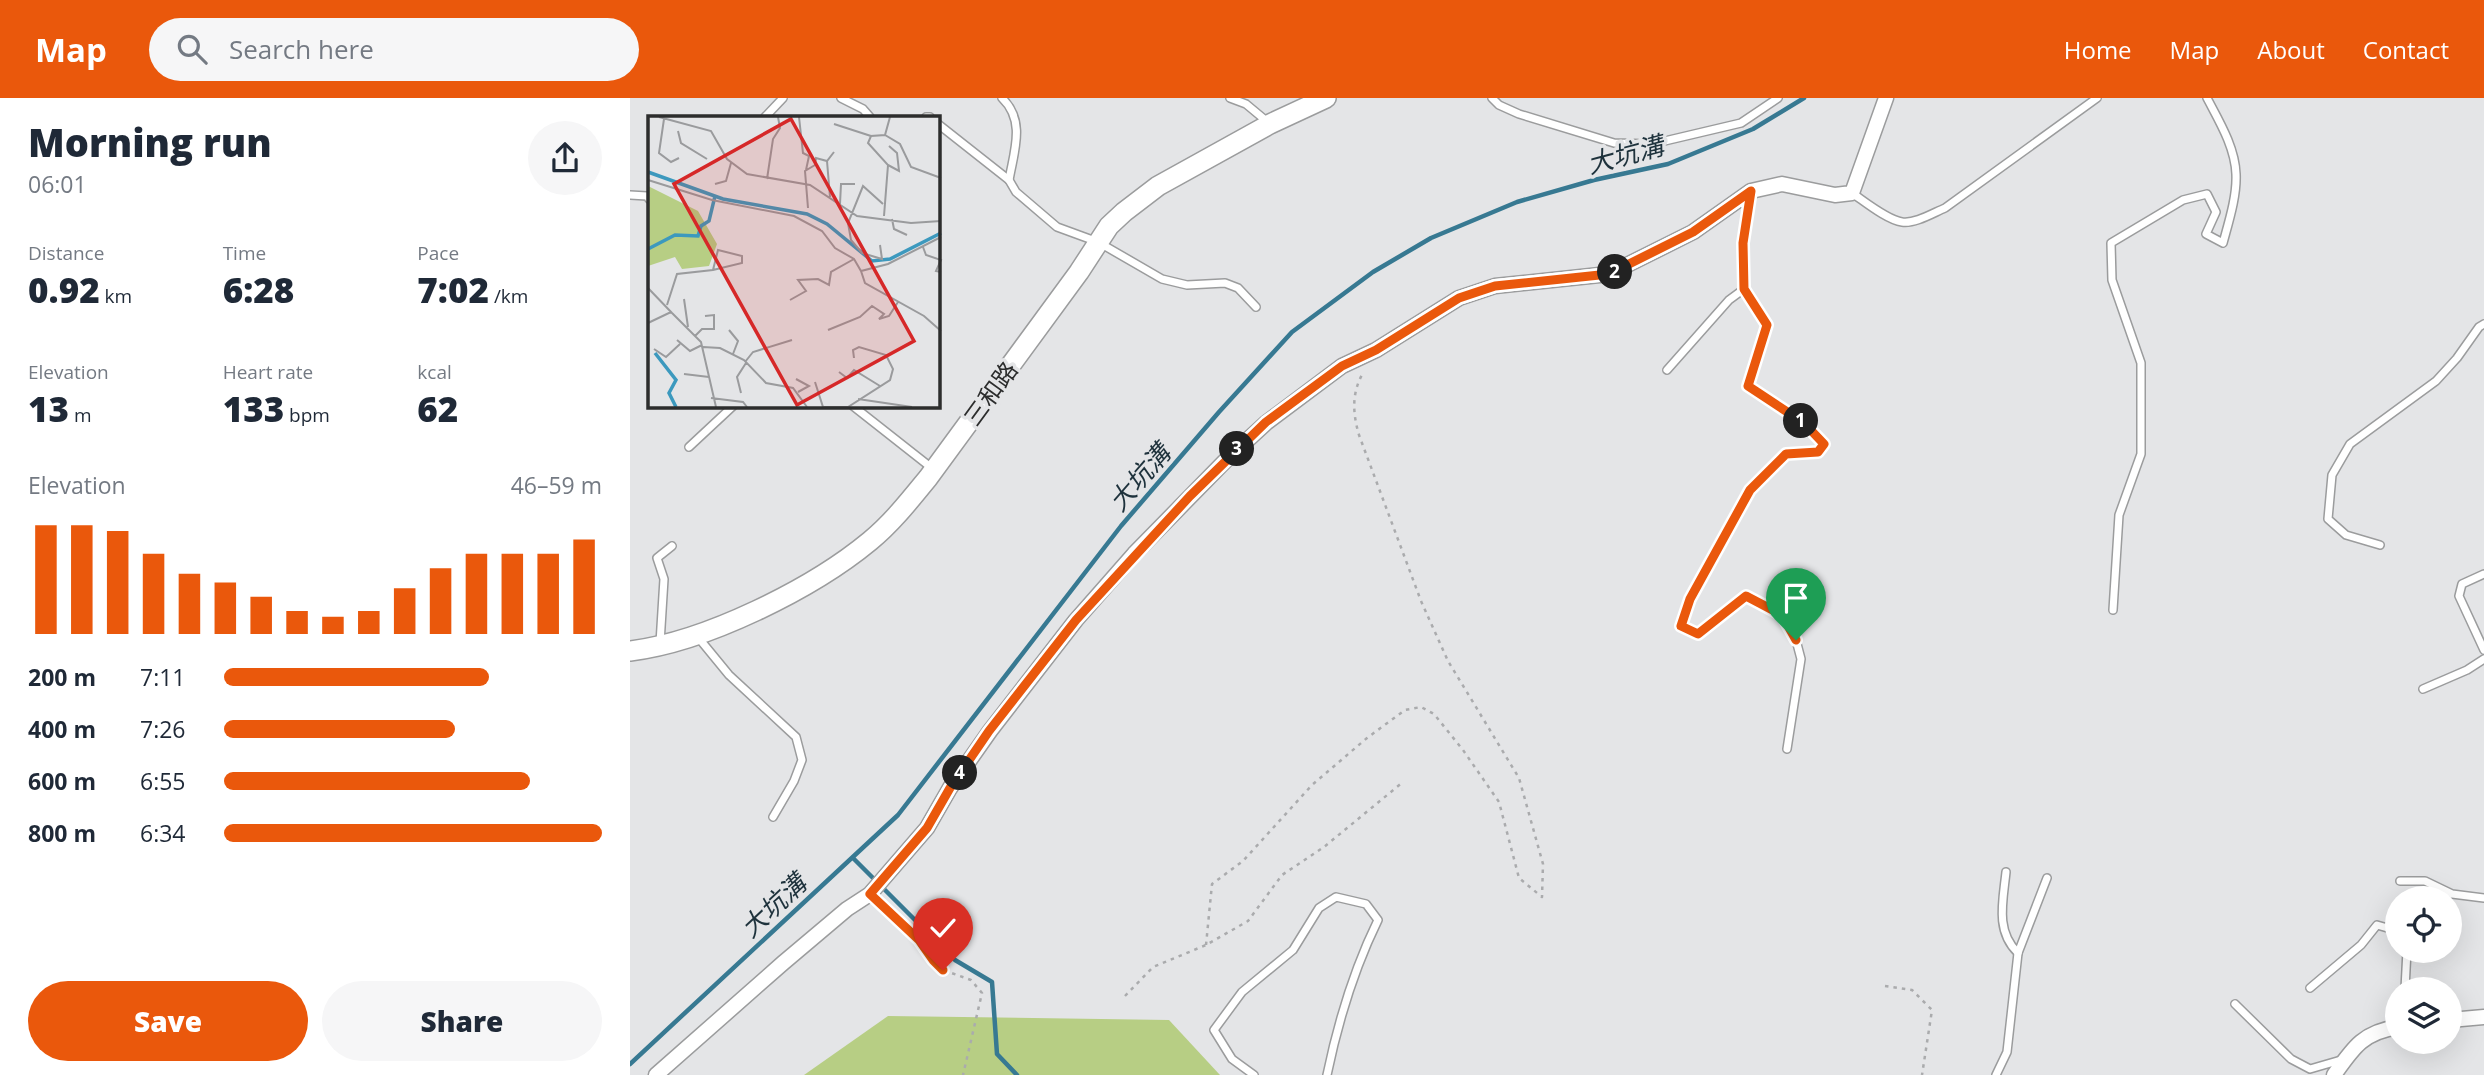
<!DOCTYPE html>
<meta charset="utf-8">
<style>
:root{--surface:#fff;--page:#f6f6f7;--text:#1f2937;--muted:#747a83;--accent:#ea580c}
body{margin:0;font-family:"Open Sans","Noto Sans TC",sans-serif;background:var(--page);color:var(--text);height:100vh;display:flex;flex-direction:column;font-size:26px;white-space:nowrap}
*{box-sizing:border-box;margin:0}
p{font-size:23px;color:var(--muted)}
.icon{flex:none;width:38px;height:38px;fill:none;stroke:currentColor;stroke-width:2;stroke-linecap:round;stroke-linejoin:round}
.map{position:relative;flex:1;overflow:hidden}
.sheet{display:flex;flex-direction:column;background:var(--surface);width:630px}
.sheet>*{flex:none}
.buttons{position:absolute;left:1755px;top:788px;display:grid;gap:14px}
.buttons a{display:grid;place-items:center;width:77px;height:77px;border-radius:50%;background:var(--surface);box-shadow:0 7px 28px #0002;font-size:35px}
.pin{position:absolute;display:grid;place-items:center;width:60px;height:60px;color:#fff;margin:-72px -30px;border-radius:50% 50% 50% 0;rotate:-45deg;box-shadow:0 0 7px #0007}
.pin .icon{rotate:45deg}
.km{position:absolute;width:35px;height:35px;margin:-18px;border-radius:50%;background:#222;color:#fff;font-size:19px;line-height:35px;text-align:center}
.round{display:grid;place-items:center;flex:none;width:74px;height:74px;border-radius:37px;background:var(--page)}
.overview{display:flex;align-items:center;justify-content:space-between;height:119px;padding:0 28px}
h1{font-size:38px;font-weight:800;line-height:52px}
.stats{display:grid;grid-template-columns:repeat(3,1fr);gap:10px;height:119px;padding:7px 28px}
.stats div{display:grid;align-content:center}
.stats b{font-size:35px;font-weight:800}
.stats small{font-size:19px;font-weight:400}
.stats p{font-size:19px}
.chart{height:196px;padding:14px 28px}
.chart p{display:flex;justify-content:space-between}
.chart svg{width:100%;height:126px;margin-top:7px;stroke:var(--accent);stroke-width:6}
.action{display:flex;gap:14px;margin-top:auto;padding:14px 28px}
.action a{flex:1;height:80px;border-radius:42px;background:var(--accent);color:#fff;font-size:28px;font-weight:800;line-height:80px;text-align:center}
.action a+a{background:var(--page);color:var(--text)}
ul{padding:0 28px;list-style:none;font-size:23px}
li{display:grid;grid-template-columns:112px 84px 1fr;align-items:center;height:52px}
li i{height:18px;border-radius:9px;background:var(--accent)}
header{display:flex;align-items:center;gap:42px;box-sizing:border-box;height:98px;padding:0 35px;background:var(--accent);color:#fff}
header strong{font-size:33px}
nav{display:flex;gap:38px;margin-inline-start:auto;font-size:24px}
.search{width:490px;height:63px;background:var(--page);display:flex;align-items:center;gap:18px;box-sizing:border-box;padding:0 24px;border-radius:38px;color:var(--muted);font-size:26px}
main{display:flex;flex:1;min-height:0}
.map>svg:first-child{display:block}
.green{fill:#b7ce84}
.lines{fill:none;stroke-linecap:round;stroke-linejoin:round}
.stream{stroke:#377992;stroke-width:4.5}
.lane-casing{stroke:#9b9c9d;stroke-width:10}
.street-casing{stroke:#9b9c9d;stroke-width:17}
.secondary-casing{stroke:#9b9c9d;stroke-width:22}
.path{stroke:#aaabad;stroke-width:2.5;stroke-dasharray:3.5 5;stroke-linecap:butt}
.lane{stroke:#fff;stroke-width:7}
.street{stroke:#fff;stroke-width:14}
.secondary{stroke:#fff;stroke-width:19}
.route-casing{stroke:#fff;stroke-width:14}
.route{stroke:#ea580c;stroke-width:9}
.labels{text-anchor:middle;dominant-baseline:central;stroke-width:7;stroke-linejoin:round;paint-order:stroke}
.street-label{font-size:24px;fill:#2c2d2d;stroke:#e4e5e7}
.water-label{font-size:26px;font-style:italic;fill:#1e323c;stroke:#e4e5e7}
.inset-river{fill:none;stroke:#3c99be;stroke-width:3.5}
.inset-road{fill:none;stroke:#9a9b9d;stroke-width:2}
.view{fill:#d62828;fill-opacity:0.15;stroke:#d62828;stroke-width:3.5}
.inset-edge{fill:none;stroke:#2c2d2d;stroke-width:3.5}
</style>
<header>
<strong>Map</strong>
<div class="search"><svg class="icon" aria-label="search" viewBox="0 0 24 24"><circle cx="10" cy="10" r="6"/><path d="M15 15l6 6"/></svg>Search here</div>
<nav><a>Home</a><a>Map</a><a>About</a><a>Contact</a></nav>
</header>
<main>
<section class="sheet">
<div class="overview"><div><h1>Morning run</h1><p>06:01</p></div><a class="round"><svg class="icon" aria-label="share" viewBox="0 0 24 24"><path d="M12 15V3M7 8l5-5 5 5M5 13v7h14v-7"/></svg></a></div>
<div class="stats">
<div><p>Distance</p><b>0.92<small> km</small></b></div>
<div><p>Time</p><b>6:28</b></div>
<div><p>Pace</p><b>7:02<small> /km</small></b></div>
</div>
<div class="stats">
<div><p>Elevation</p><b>13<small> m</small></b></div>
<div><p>Heart rate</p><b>133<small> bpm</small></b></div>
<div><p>kcal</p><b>62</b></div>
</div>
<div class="chart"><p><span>Elevation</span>46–59 m</p>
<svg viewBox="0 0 160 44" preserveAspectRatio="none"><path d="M5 44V6M15 44V6M25 44V8M35 44V16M45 44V23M55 44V26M65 44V31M75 44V36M85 44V38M95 44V36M105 44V28M115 44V21M125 44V16M135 44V16M145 44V16M155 44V11"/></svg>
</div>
<ul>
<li><b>200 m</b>7:11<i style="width:70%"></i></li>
<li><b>400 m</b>7:26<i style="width:61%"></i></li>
<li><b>600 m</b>6:55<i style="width:81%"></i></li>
<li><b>800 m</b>6:34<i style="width:100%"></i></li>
</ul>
<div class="action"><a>Save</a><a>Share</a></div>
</section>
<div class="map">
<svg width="1854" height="977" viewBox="0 0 1854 977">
<rect width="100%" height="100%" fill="#e4e5e7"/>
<polygon class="green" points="258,918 539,922 590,977 174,977"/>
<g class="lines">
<g class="stream">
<polyline points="224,761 325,862 362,884 367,956 387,977"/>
<polyline points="0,966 268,717 491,428 589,314 662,234 743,174 801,140 887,104 964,82 1038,66 1123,31 1174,0"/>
</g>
<defs>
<g id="lane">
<polyline points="211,0 233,11 240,19"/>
<path d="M372,0C396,23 384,53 379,82L386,94L427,129L468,144L532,181L557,187L595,185L608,190L626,209"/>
<polyline points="600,0 616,6 640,26"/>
<polyline points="862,0 869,7 889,16 984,45 1022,46 1111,25 1148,0"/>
<polyline points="135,19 153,0"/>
<polyline points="296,19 300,19"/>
<polyline points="308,26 379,82"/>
<path d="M1222,95C1234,103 1257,122 1272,124C1285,126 1303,115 1315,110L1467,0"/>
<polyline points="1120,96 1113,144 1114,191 1137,227 1118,288 1174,325 1194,346 1188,354 1156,356 1120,392 1060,501 1051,528 1068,536 1116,498 1152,517 1166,542 1171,561 1157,651"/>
<polyline points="0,97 17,98 19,101"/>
<polyline points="1037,272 1099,202 1114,191"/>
<polyline points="223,308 303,371"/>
<polyline points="59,349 103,308"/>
<polyline points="1750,447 1716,437 1698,421 1702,377 1720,346 1806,283 1827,260 1849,229 1854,226"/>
<polyline points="1854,476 1832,486 1829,498 1854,552"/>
<path d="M1483,512L1489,417L1511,356V265L1482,182L1481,145L1553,102L1577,96L1586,114L1576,136L1593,145C1599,123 1607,98 1606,76C1605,49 1589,23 1577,0"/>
<polyline points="67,538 99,577 166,639 172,662 164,683 143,719"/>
<polyline points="30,545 34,481 27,460 42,448"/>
<polyline points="1793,591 1837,572 1854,561"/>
<path d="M1376,774C1373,803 1365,833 1388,855"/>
<polyline points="1770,783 1795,783 1822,796 1854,800"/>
<polyline points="1680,890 1731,847 1747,827 1768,833"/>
<polyline points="1775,891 1777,852"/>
<polyline points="1605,906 1661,961 1680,971 1711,962"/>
<path d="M624,977L602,961L584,932L612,894L663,852L689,810L706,799L736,806L748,822C724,871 708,924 697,977"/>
<polyline points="1366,977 1377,954 1388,855 1417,780"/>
</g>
<g id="street">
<polyline points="1820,922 1854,919"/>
<polyline points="26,977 153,865 217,811 240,796 297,730 320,690 360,633 446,522 504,456 599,359 636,325 712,268 746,252 829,200 865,188 979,176 1063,134 1121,93 1152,86 1205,97 1222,95 1256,0"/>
<path d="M1704,977C1723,950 1733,934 1768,929"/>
</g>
<path id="secondary" d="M0,553C75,544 182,491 240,443C262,425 280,402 298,380L449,174L479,128L494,114L528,88L640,26L696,0"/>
</defs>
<use href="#lane" class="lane-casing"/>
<use href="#street" class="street-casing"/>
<use href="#secondary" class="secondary-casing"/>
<g class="path">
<polyline points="250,805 289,842 303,862 313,872 341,882 352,895 333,977"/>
<path d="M576,847L582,786L613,763L682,687L737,640L775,612L791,609L804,616L833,652L869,704L889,780L912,799L913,766L889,680L818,563L791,503L729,337C723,316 721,296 733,275"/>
<polyline points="1255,888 1282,892 1302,912 1292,977"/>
<polyline points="495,898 523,869 576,847 618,823 652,777 694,749 773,684"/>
</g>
<use href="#lane" class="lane"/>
<use href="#street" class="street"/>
<use href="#secondary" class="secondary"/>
</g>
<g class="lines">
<defs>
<polyline id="route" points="313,872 303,862 289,842 240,796 297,730 320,690 359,633 446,522 560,398 636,324 712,268 746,252 829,200 865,188 979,176 1063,134 1121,93 1113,145 1114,191 1137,227 1118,288 1174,325 1194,346 1188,354 1156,356 1120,392 1060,501 1051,528 1068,536 1116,498 1152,517 1166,542"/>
</defs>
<use href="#route" class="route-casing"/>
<use href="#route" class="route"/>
</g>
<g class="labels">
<g class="street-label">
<text transform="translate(360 295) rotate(-54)">三和路</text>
</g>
<g class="water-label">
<text transform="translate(995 56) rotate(-15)">大坑溝</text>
<text transform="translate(509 379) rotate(-49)">大坑溝</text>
<text transform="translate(143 807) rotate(-43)">大坑溝</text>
</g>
</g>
<g transform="translate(18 18)">
<rect width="292" height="292" fill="#e4e5e7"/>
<path d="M0,70L50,95L69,128L61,150L34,153L27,141L0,150Z" fill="#b7ce84"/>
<path class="inset-river" d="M0,56L75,83L159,98L179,108L224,145L242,143L293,117M0,133L27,119L50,120L53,110L61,105L67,80M7,237L28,264L21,277L28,291"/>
<path class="inset-road" d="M11,1L63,15L79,43L99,58L162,69L209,100L263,107L293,105M151,1L155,37L161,40L158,54M16,3L11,37L23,46L31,42M186,8L223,20M30,15L33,27L59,43M237,19L252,28L263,51L293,62M179,45L182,81M240,49L251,55L249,37L241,30M119,63L125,23L132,12L130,1M0,64L64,84L146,100L174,115L187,132L206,143L213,155L240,148L293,121M67,68L78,65L83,47M192,88L193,68H207M160,92L157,55L167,49L168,42L179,45L186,36M236,100L240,49L220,27L223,20L237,19L242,1M244,103L246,113L259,119M232,129L234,143L214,137L203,124L200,107L215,70L235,88M275,131L278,139L293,144L288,155L293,156M213,155L217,167L276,200L293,215M0,172L24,197M36,183L40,211M142,184L158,175L150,164L170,163L181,169L183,156L206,143M19,189L29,158L65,154L94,147V140L70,134L65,154M0,207L23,196L53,226L68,291M81,214L90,225L85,238M180,214L212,201L224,190L236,198L231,203L241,200L250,186M47,220L54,213H66V199L57,200M29,224L42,235L54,229M55,231L72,232L96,244L118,267L145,272L159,291M6,233L18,241L32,228M97,246L105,236L144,224M191,256L199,262L206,254L232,270M36,258L61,261M148,263L161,270L150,276M167,266L175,291H200L242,264L245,253L238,239L211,231L205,234L206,242M93,277L89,261L98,247M63,282L95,286L99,291M210,283L264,291"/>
<path class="view" d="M143,3L266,225L149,289L26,68Z"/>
<rect width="292" height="292" class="inset-edge"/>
</g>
</svg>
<div class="buttons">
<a><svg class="icon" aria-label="locate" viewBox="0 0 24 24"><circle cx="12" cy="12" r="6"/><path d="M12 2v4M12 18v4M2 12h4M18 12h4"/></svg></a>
<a><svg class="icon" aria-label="layers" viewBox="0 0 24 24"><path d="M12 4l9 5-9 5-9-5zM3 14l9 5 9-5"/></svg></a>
</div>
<div class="pin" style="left:1166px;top:542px;background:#1e9e55"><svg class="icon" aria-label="arrive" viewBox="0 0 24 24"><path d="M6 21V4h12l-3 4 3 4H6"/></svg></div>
<div class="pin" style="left:313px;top:872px;background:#d93025"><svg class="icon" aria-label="check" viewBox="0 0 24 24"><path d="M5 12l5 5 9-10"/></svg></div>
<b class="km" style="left:1171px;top:323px">1</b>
<b class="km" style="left:985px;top:174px">2</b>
<b class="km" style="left:607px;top:351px">3</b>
<b class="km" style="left:330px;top:675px">4</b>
</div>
</main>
